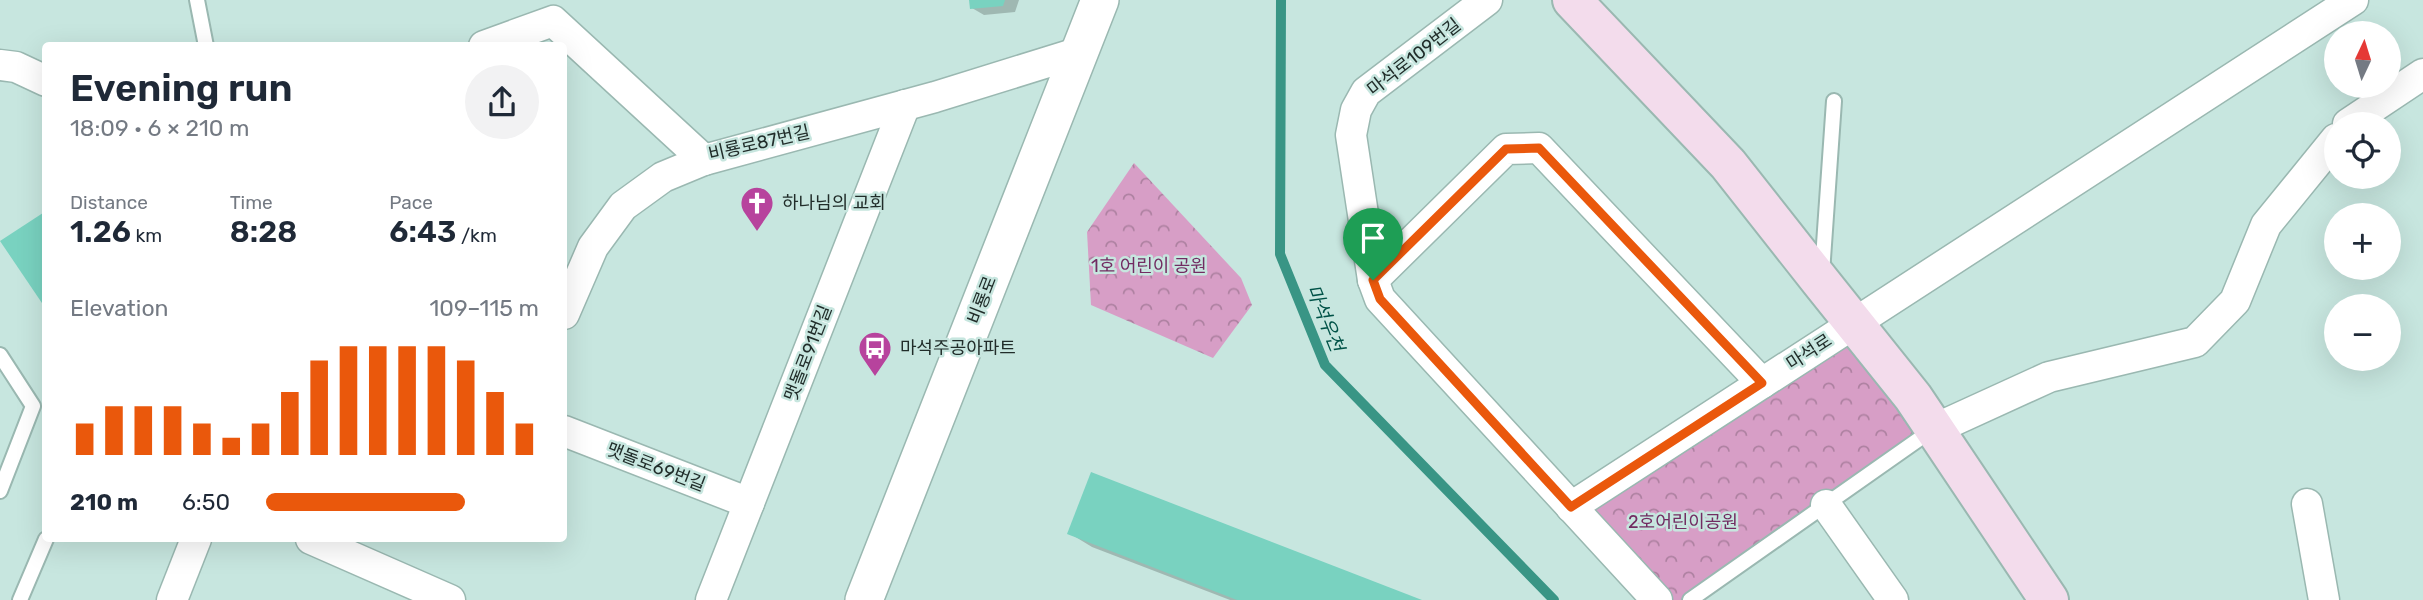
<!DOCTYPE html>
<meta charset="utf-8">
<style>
:root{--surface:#fff;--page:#f2f2f3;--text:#1f2937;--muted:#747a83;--accent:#ea580c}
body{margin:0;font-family:Rubik,"Noto Sans KR",sans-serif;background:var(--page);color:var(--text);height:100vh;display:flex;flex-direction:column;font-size:26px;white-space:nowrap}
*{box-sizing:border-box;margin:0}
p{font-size:23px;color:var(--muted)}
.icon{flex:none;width:38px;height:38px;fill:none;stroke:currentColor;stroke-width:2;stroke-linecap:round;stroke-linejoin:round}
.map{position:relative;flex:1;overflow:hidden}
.details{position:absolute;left:42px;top:42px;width:525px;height:500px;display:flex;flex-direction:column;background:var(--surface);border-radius:7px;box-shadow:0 7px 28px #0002}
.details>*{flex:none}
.needle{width:46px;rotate:4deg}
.buttons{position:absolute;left:2324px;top:21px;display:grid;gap:14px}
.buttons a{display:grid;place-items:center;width:77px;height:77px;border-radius:50%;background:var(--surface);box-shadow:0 7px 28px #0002;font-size:35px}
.pin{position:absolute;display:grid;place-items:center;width:60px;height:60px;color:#fff;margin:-72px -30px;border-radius:50% 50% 50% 0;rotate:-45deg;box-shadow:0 0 7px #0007}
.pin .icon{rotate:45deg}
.round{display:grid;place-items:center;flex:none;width:74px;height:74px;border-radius:37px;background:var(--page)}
.overview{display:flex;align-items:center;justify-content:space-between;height:119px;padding:0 28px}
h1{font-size:38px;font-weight:600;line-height:52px}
.stats{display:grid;grid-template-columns:repeat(3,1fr);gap:10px;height:119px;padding:7px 28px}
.stats div{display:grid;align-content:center}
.stats b{font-size:30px;font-weight:600}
.stats small{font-size:19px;font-weight:400}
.stats p{font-size:19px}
.chart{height:196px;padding:14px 28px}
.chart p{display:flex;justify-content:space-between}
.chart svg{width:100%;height:126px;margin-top:7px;stroke:var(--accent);stroke-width:6}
ul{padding:0 28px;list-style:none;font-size:23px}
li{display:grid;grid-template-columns:112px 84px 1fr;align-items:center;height:52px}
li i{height:18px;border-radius:9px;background:var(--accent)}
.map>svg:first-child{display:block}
.park{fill:url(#park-crowns)}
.shadow{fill:#0003}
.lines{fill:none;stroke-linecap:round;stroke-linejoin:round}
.stream{stroke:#399585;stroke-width:10}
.building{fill:#79d2c0}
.service-casing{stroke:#9ab8b1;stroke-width:18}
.minor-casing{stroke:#9ab8b1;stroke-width:33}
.tertiary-casing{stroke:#9ab8b1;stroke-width:40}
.secondary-casing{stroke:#9ab8b1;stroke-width:42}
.service{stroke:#fff;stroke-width:14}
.minor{stroke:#fff;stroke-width:30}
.tertiary{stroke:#fff;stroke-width:37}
.secondary{stroke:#f3dcec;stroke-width:38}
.route-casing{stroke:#fff;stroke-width:14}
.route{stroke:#ea580c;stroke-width:9}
.labels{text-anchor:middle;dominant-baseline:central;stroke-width:5;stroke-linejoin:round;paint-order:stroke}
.street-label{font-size:18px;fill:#212d2a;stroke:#c7e6df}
.poi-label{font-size:18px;fill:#212d2a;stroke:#c7e6df;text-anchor:start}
.park-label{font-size:18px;fill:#722c62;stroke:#c7e6df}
.water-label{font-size:19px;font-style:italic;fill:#005247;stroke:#c7e6df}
</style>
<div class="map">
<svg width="2423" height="600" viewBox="0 0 2423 600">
<defs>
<pattern id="park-crowns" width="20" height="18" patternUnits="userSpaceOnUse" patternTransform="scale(1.75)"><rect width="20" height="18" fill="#d79ec6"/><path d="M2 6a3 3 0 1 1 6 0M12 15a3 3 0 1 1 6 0" fill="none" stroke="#ae81a1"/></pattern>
</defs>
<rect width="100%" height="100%" fill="#c7e6df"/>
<g class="park">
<polygon points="1134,163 1241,278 1252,305 1213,358 1091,305 1087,232"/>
<polygon points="1857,341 1919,419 1915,435 1682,600 1664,600 1591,520 1595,503 1841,342"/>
</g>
<g class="shadow">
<polygon points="970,0 1019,0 1015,12 984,15 972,8"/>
<polygon points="1069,533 1417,600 1230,600 1092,547"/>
</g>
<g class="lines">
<polyline class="stream" points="1281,0 1280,254 1325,365 1554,600"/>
</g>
<g class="building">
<polygon points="969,0 1005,0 1003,6 970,9"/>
<polygon points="46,211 46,309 0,241"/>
<polygon points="1091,472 1422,600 1237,600 1067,534"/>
</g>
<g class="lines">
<defs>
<g id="service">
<polyline points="197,0 206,46"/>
<polyline points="1822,273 1834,101"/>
<polyline points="0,355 33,406 0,491"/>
<polyline points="20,600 46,539"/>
<polyline points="1690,600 1932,430"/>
</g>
<g id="minor">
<polyline points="1487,0 1366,92 1356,110 1351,135 1373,280 1380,299 1657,600"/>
<polyline points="484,46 553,21 704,160"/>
<polyline points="0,65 16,67 46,81"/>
<polyline points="2348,124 2423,74"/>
<polyline points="1373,280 1506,149 1539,148 1762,383"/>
<polyline points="564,314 593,247 623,206 663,177 704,160 935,97 1080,52"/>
<polyline points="1935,429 2049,377 2195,342 2235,301 2266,225 2336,139"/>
<polyline points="564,431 749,503"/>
<polyline points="2307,504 2324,600"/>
<polyline points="1826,505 1893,600"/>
<polyline points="1571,507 2353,0"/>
<polyline points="311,539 450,600"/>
<polyline points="172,600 196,539"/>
<polyline points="711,600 905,105"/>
</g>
<polyline id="tertiary" points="864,600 1100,0"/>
<polyline id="secondary" points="1572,0 1728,164 1821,282 1913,397 2049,600"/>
</defs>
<use href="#service" class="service-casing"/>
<use href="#minor" class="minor-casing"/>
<use href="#tertiary" class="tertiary-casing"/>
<use href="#secondary" class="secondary-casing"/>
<use href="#service" class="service"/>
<use href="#minor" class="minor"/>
<use href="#tertiary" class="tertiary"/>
<use href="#secondary" class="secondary"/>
</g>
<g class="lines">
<defs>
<polygon id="route" points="1539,148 1762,383 1571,507 1380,299 1373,280 1506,149"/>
</defs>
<use href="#route" class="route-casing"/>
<use href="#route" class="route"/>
</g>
<defs>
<symbol id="church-pin" viewBox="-11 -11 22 30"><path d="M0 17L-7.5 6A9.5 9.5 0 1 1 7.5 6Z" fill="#b7439d" stroke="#c7e6df"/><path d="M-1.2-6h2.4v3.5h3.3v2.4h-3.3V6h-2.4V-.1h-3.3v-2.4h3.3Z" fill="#fff"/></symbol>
<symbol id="bus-pin" viewBox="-11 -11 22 30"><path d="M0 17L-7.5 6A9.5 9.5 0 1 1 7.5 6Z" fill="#b7439d" stroke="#c7e6df"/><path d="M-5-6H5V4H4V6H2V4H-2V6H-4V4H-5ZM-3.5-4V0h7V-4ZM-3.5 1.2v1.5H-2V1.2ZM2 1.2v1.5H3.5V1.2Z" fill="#fff"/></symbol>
</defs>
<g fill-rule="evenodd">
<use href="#church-pin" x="738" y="184" width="38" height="52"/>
<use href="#bus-pin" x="856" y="329" width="38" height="52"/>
</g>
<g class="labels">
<g class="street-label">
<text transform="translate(1414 57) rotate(-38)">마석로109번길</text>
<text transform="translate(759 143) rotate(-13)">비룡로87번길</text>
<text transform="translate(982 300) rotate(-69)">비룡로</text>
<text transform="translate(1809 352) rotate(-33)">마석로</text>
<text transform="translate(808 353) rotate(-69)">맷돌로91번길</text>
<text transform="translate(656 467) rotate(21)">맷돌로69번길</text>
</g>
<g class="poi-label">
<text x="782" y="203">하나님의 교회</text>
<text x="900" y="348">마석주공아파트</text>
</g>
<g class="park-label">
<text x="1149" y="266">1호 어린이 공원</text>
<text x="1683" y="522">2호어린이공원</text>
</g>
<g class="water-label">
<text transform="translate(1325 318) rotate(68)">마석우천</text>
</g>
</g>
</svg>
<div class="buttons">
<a><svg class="needle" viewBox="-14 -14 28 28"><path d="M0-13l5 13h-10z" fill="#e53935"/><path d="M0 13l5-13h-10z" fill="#747a83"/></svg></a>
<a><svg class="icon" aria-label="locate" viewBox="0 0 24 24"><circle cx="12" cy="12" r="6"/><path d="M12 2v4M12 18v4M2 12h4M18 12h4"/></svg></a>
<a>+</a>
<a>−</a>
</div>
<div class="pin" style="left:1373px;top:280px;background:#1e9e55"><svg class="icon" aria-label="arrive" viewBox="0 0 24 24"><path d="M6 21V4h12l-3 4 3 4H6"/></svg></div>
<section class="details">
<div class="overview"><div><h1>Evening run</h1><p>18:09 · 6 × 210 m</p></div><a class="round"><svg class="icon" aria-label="share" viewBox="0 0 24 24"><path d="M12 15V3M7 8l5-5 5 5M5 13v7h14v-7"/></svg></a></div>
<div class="stats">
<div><p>Distance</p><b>1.26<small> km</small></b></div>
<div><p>Time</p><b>8:28</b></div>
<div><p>Pace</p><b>6:43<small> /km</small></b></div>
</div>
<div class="chart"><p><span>Elevation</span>109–115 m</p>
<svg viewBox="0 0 160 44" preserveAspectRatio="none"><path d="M5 44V33M15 44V27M25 44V27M35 44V27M45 44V33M55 44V38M65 44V33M75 44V22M85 44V11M95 44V6M105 44V6M115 44V6M125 44V6M135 44V11M145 44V22M155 44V33"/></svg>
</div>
<ul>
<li><b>210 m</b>6:50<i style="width:73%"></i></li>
</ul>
</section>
</div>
